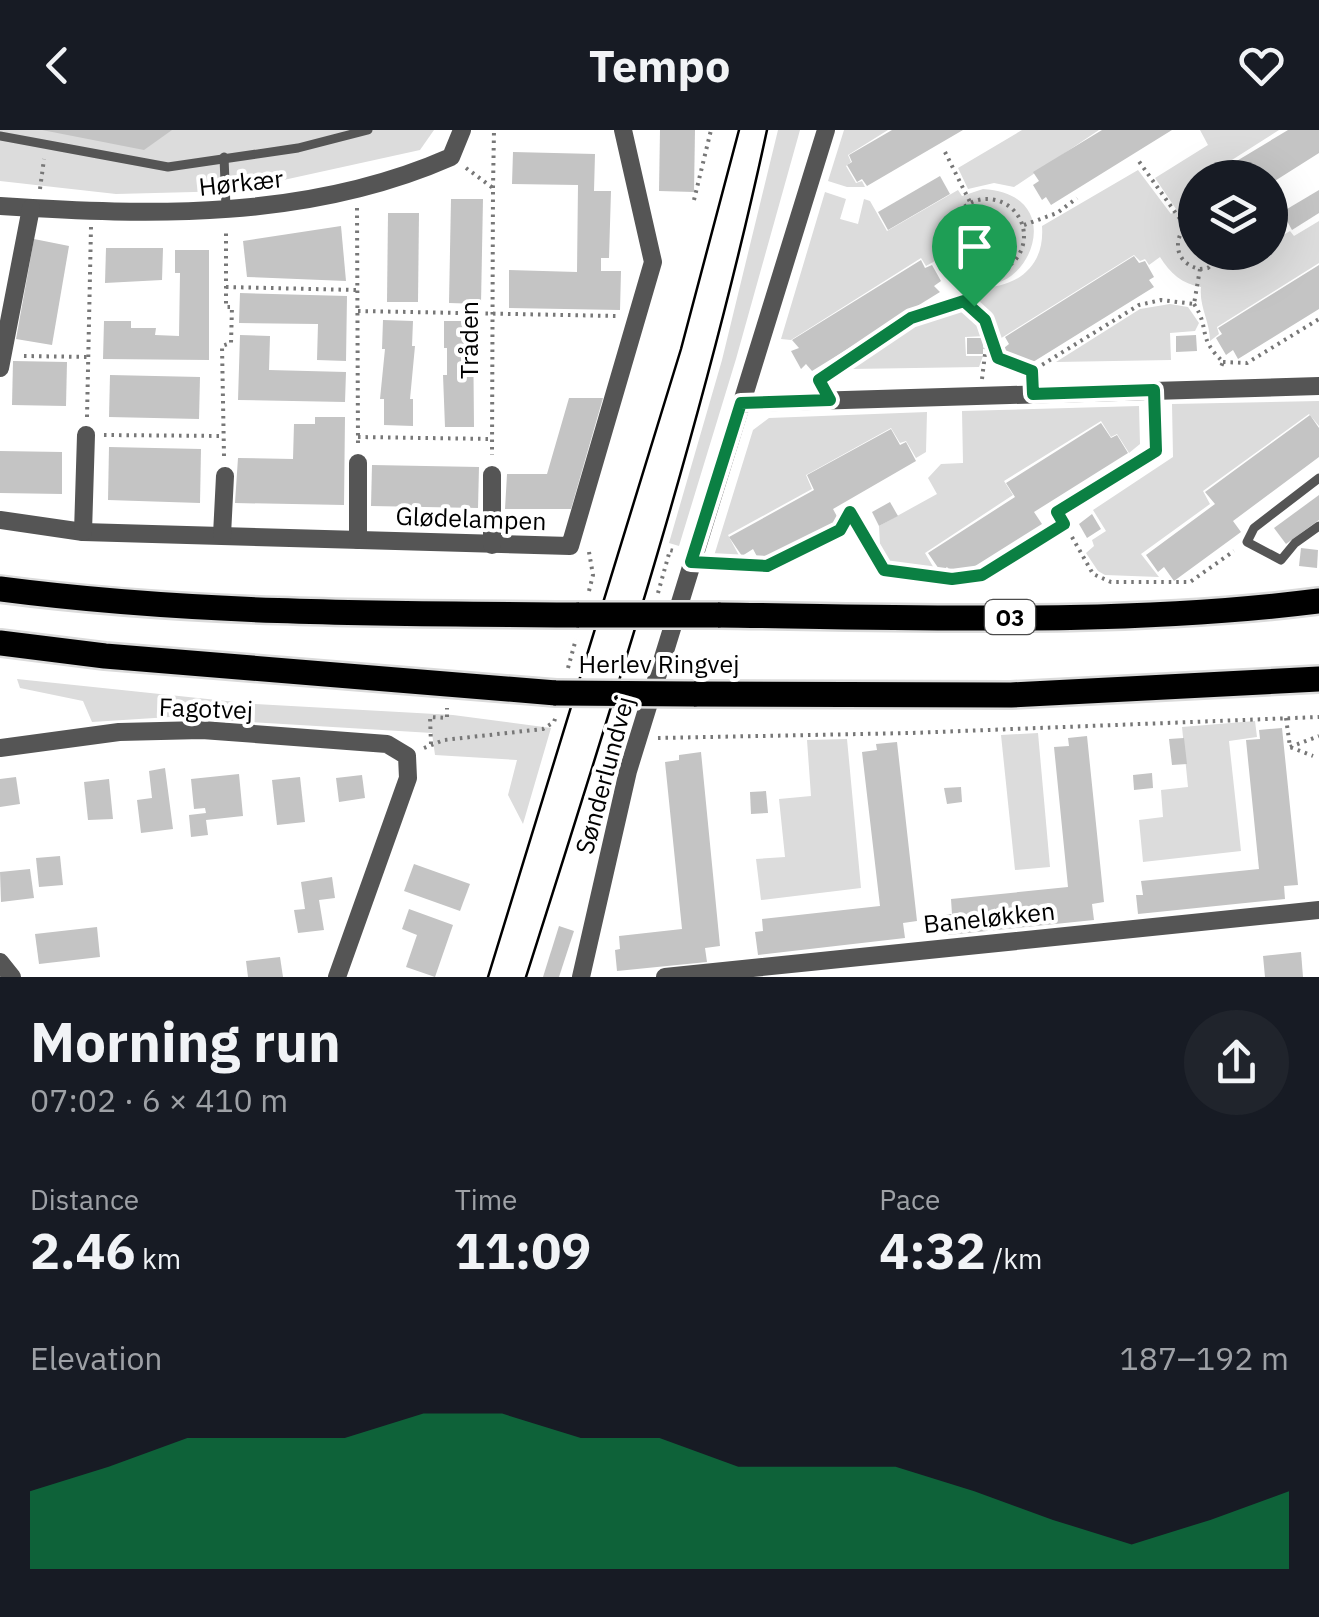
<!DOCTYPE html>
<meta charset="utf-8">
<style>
:root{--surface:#171b24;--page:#20242c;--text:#f1f3f6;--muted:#9ea1a6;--accent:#0b8043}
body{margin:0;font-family:"IBM Plex Sans",sans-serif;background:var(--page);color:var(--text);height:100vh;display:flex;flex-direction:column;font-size:38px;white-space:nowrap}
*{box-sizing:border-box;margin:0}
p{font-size:32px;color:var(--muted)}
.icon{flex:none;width:55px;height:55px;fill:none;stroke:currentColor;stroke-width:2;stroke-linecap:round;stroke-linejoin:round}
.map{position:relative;height:847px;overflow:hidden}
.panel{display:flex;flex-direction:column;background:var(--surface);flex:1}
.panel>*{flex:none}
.buttons{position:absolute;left:1178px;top:30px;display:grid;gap:20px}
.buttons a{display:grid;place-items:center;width:110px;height:110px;border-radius:50%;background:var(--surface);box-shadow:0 10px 40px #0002;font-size:50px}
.pin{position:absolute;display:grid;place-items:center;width:85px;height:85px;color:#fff;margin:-102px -42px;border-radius:50% 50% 50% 0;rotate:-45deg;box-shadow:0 0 10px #0007}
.pin .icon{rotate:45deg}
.round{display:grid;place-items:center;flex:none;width:105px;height:105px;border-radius:52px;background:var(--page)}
.summary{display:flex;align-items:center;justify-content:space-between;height:170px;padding:0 30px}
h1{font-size:55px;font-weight:700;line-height:75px}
.figures{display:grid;grid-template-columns:repeat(3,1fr);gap:15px;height:170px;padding:10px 30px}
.figures div{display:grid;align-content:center}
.figures b{font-size:50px;font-weight:700}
.figures small{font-size:28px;font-weight:400}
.figures p{font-size:28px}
.chart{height:280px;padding:20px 30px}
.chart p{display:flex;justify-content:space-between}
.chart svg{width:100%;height:180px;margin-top:10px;fill:var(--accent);opacity:.7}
header{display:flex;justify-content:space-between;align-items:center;height:130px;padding:0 30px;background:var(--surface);font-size:45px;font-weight:700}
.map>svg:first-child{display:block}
.green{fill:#dcdcdc}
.building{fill:#c4c4c4}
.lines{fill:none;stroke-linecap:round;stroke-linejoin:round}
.primary-casing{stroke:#dbdbdb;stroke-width:30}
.path{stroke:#777;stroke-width:4;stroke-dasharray:2.5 5;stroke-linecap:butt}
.service{stroke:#555;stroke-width:9}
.minor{stroke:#555;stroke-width:18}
.primary{stroke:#000;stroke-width:25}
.tram{stroke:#000;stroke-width:2.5}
.primary-bridge-casing{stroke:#dbdbdb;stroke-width:30;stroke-linecap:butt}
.primary-bridge{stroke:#000;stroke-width:25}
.route-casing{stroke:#fff;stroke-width:20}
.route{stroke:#0b8043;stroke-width:12}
.labels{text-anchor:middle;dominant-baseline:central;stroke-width:8;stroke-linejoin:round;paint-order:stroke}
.shield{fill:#fff;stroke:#4c4c4c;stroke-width:2.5}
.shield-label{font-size:22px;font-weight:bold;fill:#000}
.street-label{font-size:25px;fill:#000;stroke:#fff}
</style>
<header><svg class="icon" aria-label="back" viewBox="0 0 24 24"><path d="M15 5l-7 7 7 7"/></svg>Tempo<svg class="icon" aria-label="heart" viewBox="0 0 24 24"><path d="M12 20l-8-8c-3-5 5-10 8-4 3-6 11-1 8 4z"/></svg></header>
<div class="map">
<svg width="1319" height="847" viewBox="0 0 1319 847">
<rect width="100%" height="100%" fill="#fff"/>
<g class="green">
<polygon points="0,0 434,0 420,20 233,61 116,64 0,51"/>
<polygon points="778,0 800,0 736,229 679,416 669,413 722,230"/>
<polygon points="844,0 888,0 848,25 851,32 846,36 856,53 862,51 865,57 847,57 828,51"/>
<polygon points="1022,0 1099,0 1014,57 994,53 968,59 958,38"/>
<path d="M1200,0H1279L1213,42L1211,47L1195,48V122H1270V113L1290,101L1294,106L1319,91V133L1217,197L1219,204L1210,211C1210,191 1199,177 1201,157C1182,154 1170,143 1160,127L1149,135L1145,129L1140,131L1134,125L995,212L977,166V158C1017,158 1045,137 1042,96L1138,40L1171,84L1176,79L1155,48L1208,15Z"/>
<path d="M983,59C1089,65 1006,215 944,126L926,136L921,128L791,210L781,209L825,62L846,69L840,89L858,94L864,69L870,71L887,101L958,60L962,66Z"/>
<polygon points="1170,174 1188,177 1199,193 1195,201 1170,203 1171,230 1056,232 1140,179"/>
<path d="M967,176L980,189L986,206L965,207L966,226H983L979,237L850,239C886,210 918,177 967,176Z"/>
<polygon points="1319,271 1319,296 1309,284 1203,361 1210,374 1141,424 1159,447 1105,445 1098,441 1086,423 1094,416 1092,410 1106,401 1093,380 1173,327 1172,274"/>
<polygon points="1139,276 1140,314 1129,323 1117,304 1111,307 1101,291 1004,351 1013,365 925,423 938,445 884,436 881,433 879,396 937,364 928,348 941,334 963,333 962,281"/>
<polygon points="927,282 926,322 916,328 906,311 900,313 891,298 806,345 812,359 728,405 743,433 713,429 753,300 769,288"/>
<polygon points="17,549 255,574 453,585 551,598 523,694 508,665 517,630 435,625 432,603 170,587 92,592 83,571 20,558"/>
<polygon points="1255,591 1257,607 1229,611 1241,721 1143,732 1139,690 1163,687 1161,660 1188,657 1182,597"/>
<polygon points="1038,603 1050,737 1015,740 1001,605"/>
<polygon points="847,609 861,758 761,770 756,729 785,727 779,669 811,666 807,610"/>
</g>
<g class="building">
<polygon points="42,0 172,0 144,20"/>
<polygon points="660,0 695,0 694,62 659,61"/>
<polygon points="892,0 963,0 867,56 862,49 857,52 847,35 852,32 849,25"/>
<polygon points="1102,0 1172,0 1051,75 1046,67 1042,70 1033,55 1039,51 1033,42"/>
<polygon points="1288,0 1319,0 1319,23 1270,54 1270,48 1217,48 1215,44"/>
<polygon points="513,22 595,24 594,61 611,61 609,128 601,128 601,141 621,141 620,180 509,178 509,140 577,142 578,55 512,54"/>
<polygon points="940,46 950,64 888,100 878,82"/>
<polygon points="1319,60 1319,83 1292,100 1282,82"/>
<polygon points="451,69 483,69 481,174 449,173"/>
<polygon points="388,83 419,83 418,172 387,172"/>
<polygon points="341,96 346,151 247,147 243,111"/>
<polygon points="34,109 69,116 52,215 16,209"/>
<polygon points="106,118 163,118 162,150 105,153"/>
<polygon points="175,120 209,120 209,230 103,229 104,191 131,191 131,198 156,198 155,205 179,206 180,143 175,143"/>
<polygon points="1134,126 1139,133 1145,131 1154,147 1149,150 1154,157 1025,237 1019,230 1015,233 1004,218 1009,214 1005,207"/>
<polygon points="921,130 925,138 932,135 941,151 934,156 940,162 812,241 806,234 801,239 791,221 799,218 792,210"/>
<polygon points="1319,135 1319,179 1238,229 1233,220 1226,225 1216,208 1222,204 1218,198"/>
<polygon points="240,163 347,166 346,231 317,230 318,194 239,193"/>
<polygon points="383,190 413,191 412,216 415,216 410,269 413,269 413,296 384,295 384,269 380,269 385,219 382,219"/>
<polygon points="444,191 473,191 474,297 445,297 443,245 447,245 447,218 444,218"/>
<polygon points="240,205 270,206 269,240 346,242 345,272 238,270"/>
<polygon points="1196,205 1197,221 1176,222 1176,206"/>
<rect x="967" y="208" width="16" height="16"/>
<polygon points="13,231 67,232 66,276 12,275"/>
<polygon points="110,245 200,247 199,289 109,287"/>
<polygon points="569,268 603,268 571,379 505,379 507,344 547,344"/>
<polygon points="1310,285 1319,298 1319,327 1233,391 1241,402 1174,451 1164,437 1158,442 1146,425 1215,374 1205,362"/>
<polygon points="315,287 345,287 344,375 235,373 238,328 293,329 294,294 315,294"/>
<polygon points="1101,293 1111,308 1117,305 1128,323 1034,382 1042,394 956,448 947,437 941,442 928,423 1015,367 1006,353"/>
<polygon points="891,299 900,315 906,312 916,331 833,379 840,392 761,434 753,419 742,426 729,407 814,360 807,345"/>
<polygon points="109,317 201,319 200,373 108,370"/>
<polygon points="0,321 62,322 62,364 0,363"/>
<polygon points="372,335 479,337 478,378 371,376"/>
<polygon points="1319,365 1319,390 1286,414 1274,398"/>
<polygon points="890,372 898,386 879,396 872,382"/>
<polygon points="1092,384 1101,399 1087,408 1079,394"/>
<polygon points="1301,418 1318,420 1317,438 1299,436"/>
<polygon points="1282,598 1298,755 1284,756 1285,769 1138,784 1136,765 1143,765 1141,751 1259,739 1246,610 1260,609 1259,600"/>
<polygon points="1087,606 1104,772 1092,774 1094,790 948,805 946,784 952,784 951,769 1068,757 1054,617 1069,616 1068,608"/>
<polygon points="1184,608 1187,634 1172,635 1169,609"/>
<polygon points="897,612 917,791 903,793 905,808 758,825 755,802 763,801 762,789 880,776 862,622 877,620 876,614"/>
<polygon points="701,622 720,816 705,818 707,832 617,841 615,820 620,819 619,806 682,799 665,632 679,630 679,625"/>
<polygon points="165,638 173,699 141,703 137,670 152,668 149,641"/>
<polygon points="1152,643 1153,658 1134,660 1133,645"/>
<polygon points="239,644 243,686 206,690 208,705 191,707 189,685 206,683 205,678 194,679 191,649"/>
<polygon points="362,645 365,668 339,672 336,648"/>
<polygon points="16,647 20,674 0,677 0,649"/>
<polygon points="300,647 305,692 277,695 272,650"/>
<polygon points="109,649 113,689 88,690 84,652"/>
<polygon points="961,657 962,672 947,674 944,658"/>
<polygon points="766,661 768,683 751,684 750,662"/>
<polygon points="60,726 63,755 39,757 36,728"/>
<polygon points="414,734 470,754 460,781 404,761"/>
<polygon points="30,739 34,768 1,772 0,742"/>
<polygon points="332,747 335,768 319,770 324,800 298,803 294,780 305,779 301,752"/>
<polygon points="409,779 453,795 435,847 406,837 417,805 402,799"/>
<polygon points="559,796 574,801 559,847 543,847"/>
<polygon points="97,797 100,827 39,834 35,804"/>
<polygon points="1301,822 1303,847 1265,847 1263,826"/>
<polygon points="280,827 283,847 248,847 246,831"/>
</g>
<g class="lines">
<defs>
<g id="primary">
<path d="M0,459C192,484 385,484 579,485"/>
<path d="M718,485C918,487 1121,496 1319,471"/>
<polyline points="0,513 105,526 556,563"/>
<polyline points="694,564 1011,565 1319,549"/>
</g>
</defs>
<use href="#primary" class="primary-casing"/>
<g class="path">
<polyline points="945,22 970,72"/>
<polyline points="466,38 493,58 492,325"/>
<polyline points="493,58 494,0"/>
<polyline points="40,59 44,29"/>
<circle cx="987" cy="106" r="37"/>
<polyline points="694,70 711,0"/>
<polyline points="357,78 358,314"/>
<polyline points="1024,95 1057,83 1077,68"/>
<polyline points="1185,96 1195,90"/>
<polyline points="1200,139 1208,138 1223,122"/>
<path d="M976,142L970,167C974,177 979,181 984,189C1006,225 979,223 1031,241"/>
<polyline points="226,157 356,160"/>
<path d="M1194,174C1211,200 1196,206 1223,232L1220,239"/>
<polyline points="358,181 617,186"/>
<polyline points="24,226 89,227"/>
<polyline points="1223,232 1247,233 1319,189"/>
<path d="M1032,244V241L1139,175L1161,170L1194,174L1200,139C1177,134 1172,114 1185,96L1138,30"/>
<polyline points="982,249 986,216 992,215"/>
<polyline points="820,253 911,188 964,171 973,176"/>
<polyline points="87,287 91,97"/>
<polyline points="104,305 224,306"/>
<polyline points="358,307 492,309"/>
<polyline points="224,326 222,216 231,213 232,177 226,177 226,99"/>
<polyline points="850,382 884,440 966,449"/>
<polyline points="1072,407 1093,444 1111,452 1190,452 1234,421"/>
<polyline points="714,433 767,437 839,401 850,382"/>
<polyline points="589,461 593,445 589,422"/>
<polyline points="658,463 670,420 674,421"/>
<polyline points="568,538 576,509"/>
<polyline points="1286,588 1290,617 1313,626"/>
<polyline points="658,608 911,603 1319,587"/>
<polyline points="431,614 430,587 447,588 447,578"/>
<polyline points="1290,617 1319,606"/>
<polyline points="424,618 444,610 543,599 554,592 556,586"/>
<polyline points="611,631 607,629 620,585"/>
</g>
<g class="service">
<polyline points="0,6 168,37 298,18 368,0"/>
<polyline points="224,27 226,78"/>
<polyline points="1319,348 1254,398 1247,412 1281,430 1295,413 1319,396"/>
<polyline points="982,445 1064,394 1057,382 1156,321 1154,261"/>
</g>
<g class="minor">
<path d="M0,76C152,86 308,90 451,27L462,0"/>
<polyline points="0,238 31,78"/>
<polyline points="741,273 1319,256"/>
<polyline points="0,390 83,402 570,416 653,132 623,0"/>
<polyline points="83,402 86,305"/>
<polyline points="222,405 225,346"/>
<polyline points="358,410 358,333"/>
<polyline points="492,415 492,345"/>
<polyline points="0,618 119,602 202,600 387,614 407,626 408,648 337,847"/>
<polyline points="0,832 12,847"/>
<polyline points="581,847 628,641 826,0"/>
<polyline points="665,847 1319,780"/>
</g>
<use href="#primary" class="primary"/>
<g class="tram">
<polyline points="488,847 681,219 739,0"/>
<path d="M526,847C615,567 705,288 767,0"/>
</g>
<defs>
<g id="primary-bridge">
<polyline points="579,485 718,485"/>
<polyline points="556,563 694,564"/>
</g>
</defs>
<use href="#primary-bridge" class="primary-bridge-casing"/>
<use href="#primary-bridge" class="primary-bridge"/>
</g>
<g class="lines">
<defs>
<polygon id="route" points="964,171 985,190 998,228 1032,241 1033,264 1154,260 1156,321 1057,382 1064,394 982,445 952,449 884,440 850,382 840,400 767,436 691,432 741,273 830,270 819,250 911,188"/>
</defs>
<use href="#route" class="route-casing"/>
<use href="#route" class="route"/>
</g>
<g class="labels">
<rect class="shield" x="985" y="470" width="50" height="34" rx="8"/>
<g class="shield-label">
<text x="1010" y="487">O3</text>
</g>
<g class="street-label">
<text transform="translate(241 52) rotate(-6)">Hørkær</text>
<text transform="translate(468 210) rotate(-90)">Tråden</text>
<text transform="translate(471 388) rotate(2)">Glødelampen</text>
<text x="659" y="533">Herlev Ringvej</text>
<text transform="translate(206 578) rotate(2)">Fagotvej</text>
<text transform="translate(604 645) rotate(-75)">Sønderlundvej</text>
<text transform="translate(989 787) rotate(-6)">Baneløkken</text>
</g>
</g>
</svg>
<div class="buttons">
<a><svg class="icon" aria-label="layers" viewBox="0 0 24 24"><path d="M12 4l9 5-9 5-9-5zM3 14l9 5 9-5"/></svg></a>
</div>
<div class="pin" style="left:974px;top:176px;background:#1e9e55"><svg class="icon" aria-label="arrive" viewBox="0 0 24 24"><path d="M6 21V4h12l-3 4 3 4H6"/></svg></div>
</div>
<section class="panel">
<div class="summary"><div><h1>Morning run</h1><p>07:02 · 6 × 410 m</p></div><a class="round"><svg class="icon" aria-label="share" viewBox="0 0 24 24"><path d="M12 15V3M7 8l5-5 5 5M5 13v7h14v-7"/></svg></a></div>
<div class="figures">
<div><p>Distance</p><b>2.46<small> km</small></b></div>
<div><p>Time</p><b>11:09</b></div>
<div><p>Pace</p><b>4:32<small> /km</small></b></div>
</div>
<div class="chart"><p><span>Elevation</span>187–192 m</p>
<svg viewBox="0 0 160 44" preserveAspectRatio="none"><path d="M0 44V25L10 19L20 12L30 12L40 12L50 6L60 6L70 12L80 12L90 19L100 19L110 19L120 25L130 32L140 38L150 32L160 25V44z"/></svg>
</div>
</section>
